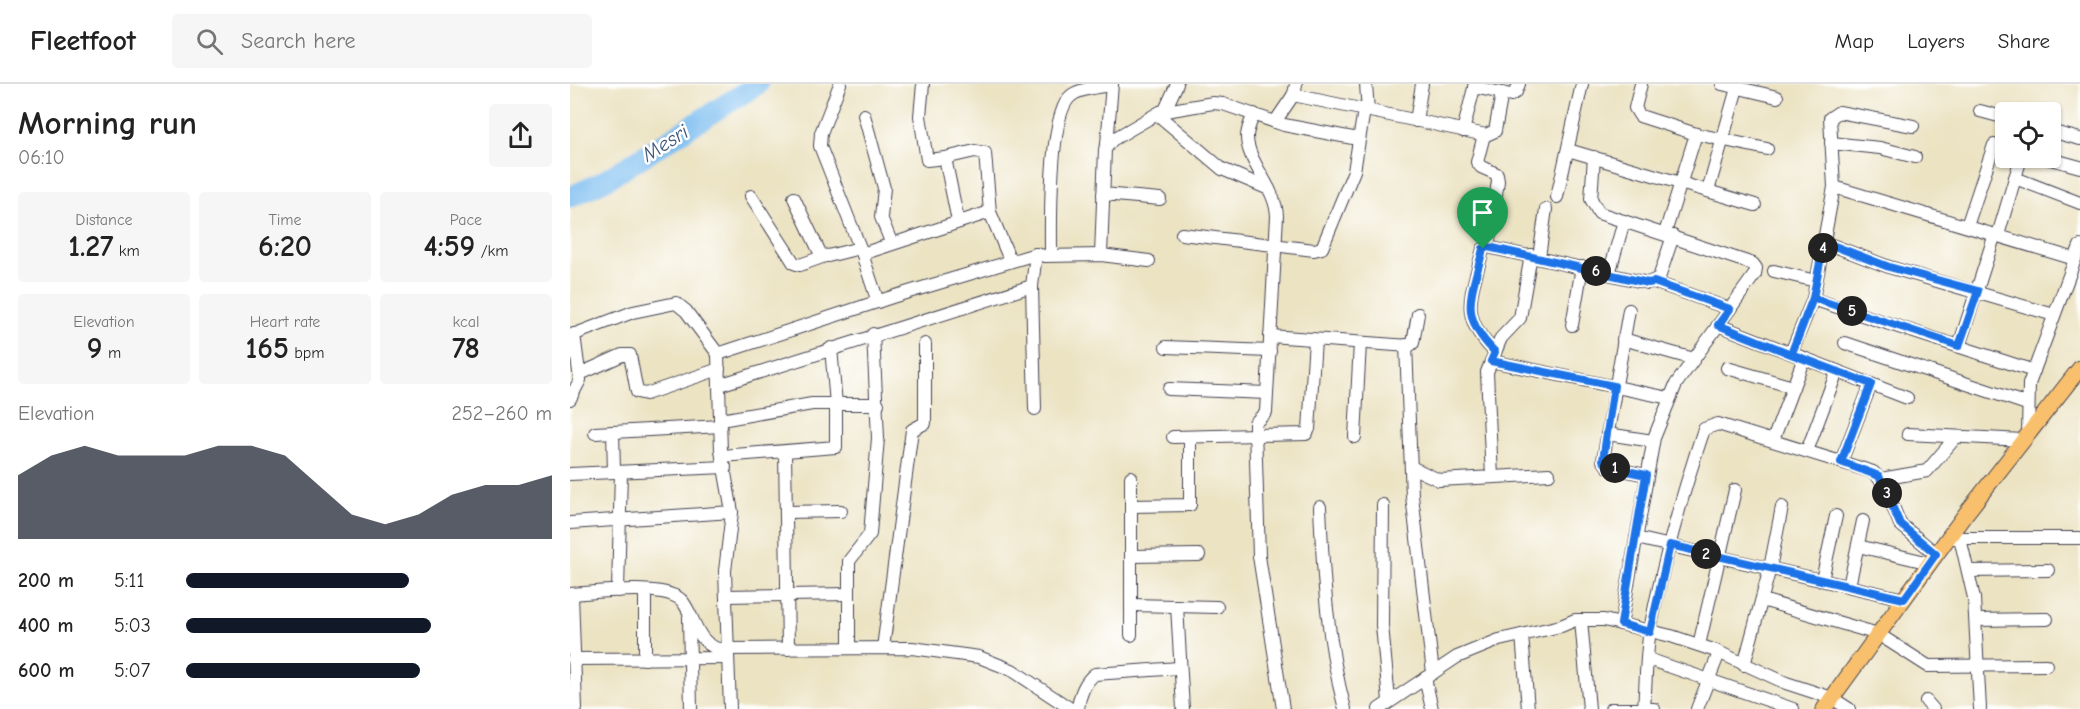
<!DOCTYPE html>
<meta charset="utf-8">
<style>
:root{--surface:#fff;--page:#f6f6f6;--text:#222;--muted:#767676;--line:#e0e0e0;--accent:#111827}
body{margin:0;font-family:"Comic Neue",sans-serif;background:var(--page);color:var(--text);height:100vh;display:flex;flex-direction:column;font-size:22px;white-space:nowrap}
*{box-sizing:border-box;margin:0}
p{font-size:20px;color:var(--muted)}
.icon{flex:none;width:33px;height:33px;fill:none;stroke:currentColor;stroke-width:2;stroke-linecap:round;stroke-linejoin:round}
.map{position:relative;flex:1;overflow:hidden}
.sheet{display:flex;flex-direction:column;background:var(--surface);width:570px}
.sheet>*{flex:none}
.buttons{position:absolute;left:1425px;top:18px;display:grid;gap:12px}
.buttons a{display:grid;place-items:center;width:66px;height:66px;border-radius:6px;background:var(--surface);box-shadow:0 2px 4px #0004;font-size:30px}
.pin{position:absolute;display:grid;place-items:center;width:51px;height:51px;color:#fff;margin:-62px -26px;border-radius:50% 50% 50% 0;rotate:-45deg;box-shadow:0 0 6px #0007}
.pin .icon{rotate:45deg}
.km{position:absolute;width:30px;height:30px;margin:-15px;border-radius:50%;background:#222;color:#fff;font-size:16px;line-height:30px;text-align:center}
.round{display:grid;place-items:center;flex:none;width:63px;height:63px;border-radius:6px;background:var(--page)}
.headline{display:flex;align-items:center;justify-content:space-between;height:102px;padding:0 18px}
h1{font-size:33px;font-weight:700;line-height:45px}
.metrics{display:grid;grid-template-columns:repeat(3,1fr);gap:9px;height:102px;padding:6px 18px}
.metrics div{display:grid;align-content:center;border-radius:6px;background:var(--page);text-align:center}
.metrics b{font-size:30px;font-weight:700}
.metrics small{font-size:16px;font-weight:400}
.metrics p{font-size:16px}
.chart{height:168px;padding:12px 18px}
.chart p{display:flex;justify-content:space-between}
.chart svg{width:100%;height:108px;margin-top:6px;fill:var(--accent);opacity:.7}
ul{padding:0 18px;list-style:none;font-size:20px}
li{display:grid;grid-template-columns:96px 72px 1fr;align-items:center;height:45px}
li i{height:15px;border-radius:8px;background:var(--accent)}
header{display:flex;align-items:center;gap:36px;box-sizing:border-box;height:84px;padding:0 30px;background:var(--surface);border-bottom:2px solid var(--line)}
header strong{font-size:28px}
nav{display:flex;gap:33px;margin-inline-start:auto;font-size:21px}
.search{width:420px;height:54px;background:var(--page);display:flex;align-items:center;gap:15px;box-sizing:border-box;padding:0 21px;border-radius:6px;color:var(--muted);font-size:22px}
main{display:flex;flex:1;min-height:0}
.map>svg:first-child{display:block}
.lines{fill:none;stroke-linecap:round;stroke-linejoin:round}
.river{stroke:#7bbdf0;stroke-width:21}
.minor-casing{stroke:#403f4f;stroke-width:14}
.major-casing{stroke:#403f4f;stroke-width:17}
.minor{stroke:#fff;stroke-width:12}
.major{stroke:#f8bf6c;stroke-width:15}
.route-casing{stroke:#fff;stroke-width:12}
.route{stroke:#1a73e8;stroke-width:8}
.labels{text-anchor:middle;dominant-baseline:central;stroke-width:5;stroke-linejoin:round;paint-order:stroke}
.water-label{font-size:21px;font-style:italic;fill:#41587a;stroke:#fff}
</style>
<header>
<strong>Fleetfoot</strong>
<div class="search"><svg class="icon" aria-label="search" viewBox="0 0 24 24"><circle cx="10" cy="10" r="6"/><path d="M15 15l6 6"/></svg>Search here</div>
<nav><a>Map</a><a>Layers</a><a>Share</a></nav>
</header>
<main>
<section class="sheet">
<div class="headline"><div><h1>Morning run</h1><p>06:10</p></div><a class="round"><svg class="icon" aria-label="share" viewBox="0 0 24 24"><path d="M12 15V3M7 8l5-5 5 5M5 13v7h14v-7"/></svg></a></div>
<div class="metrics">
<div><p>Distance</p><b>1.27<small> km</small></b></div>
<div><p>Time</p><b>6:20</b></div>
<div><p>Pace</p><b>4:59<small> /km</small></b></div>
</div>
<div class="metrics">
<div><p>Elevation</p><b>9<small> m</small></b></div>
<div><p>Heart rate</p><b>165<small> bpm</small></b></div>
<div><p>kcal</p><b>78</b></div>
</div>
<div class="chart"><p><span>Elevation</span>252–260 m</p>
<svg viewBox="0 0 160 44" preserveAspectRatio="none"><path d="M0 44V18L10 10L20 6L30 10L40 10L50 10L60 6L70 6L80 10L90 22L100 34L110 38L120 34L130 26L140 22L150 22L160 18V44z"/></svg>
</div>
<ul>
<li><b>200 m</b>5:11<i style="width:61%"></i></li>
<li><b>400 m</b>5:03<i style="width:67%"></i></li>
<li><b>600 m</b>5:07<i style="width:64%"></i></li>
</ul>
</section>
<div class="map">
<svg width="1510" height="625" viewBox="0 0 1510 625">
<rect width="100%" height="100%" fill="#fff"/>
<filter id="ink" filterUnits="userSpaceOnUse"><feTurbulence type="fractalNoise" baseFrequency=".0167" numOctaves="2"/><feDisplacementMap in="SourceGraphic" scale="12" xChannelSelector="R" yChannelSelector="G"/><feConvolveMatrix kernelMatrix="1 2 1 2 8 2 1 2 1" color-interpolation-filters="sRGB"/></filter>
<filter id="wash" filterUnits="userSpaceOnUse"><feTurbulence type="fractalNoise" baseFrequency=".008" numOctaves="4" result="noise"/><feDisplacementMap in="SourceGraphic" scale="24" xChannelSelector="R" yChannelSelector="G"/><feGaussianBlur stdDeviation="1.35" result="paint"/><feColorMatrix in="noise" values="0 0 0 0 0 0 0 0 0 0 0 0 0 0 0 0 0 1.4 0 .05"/><feComposite in="paint" operator="in"/></filter>
<g filter="url(#wash)">
<rect width="100%" height="100%" fill="#ece3c3"/>
<g class="lines">
<polyline class="river" points="0,113 34,97 188,0"/>
</g>
</g>
<g filter="url(#ink)">
<g class="lines">
<defs>
<g id="minor">
<polyline points="270,0 251,49 250,62 294,174"/>
<polyline points="353,0 350,32 357,76 375,74 388,137"/>
<polyline points="796,0 798,27"/>
<polyline points="1071,0 1065,24 1070,32 1126,50 1197,65"/>
<polyline points="1152,0 1207,13"/>
<polyline points="904,3 941,11 946,8 949,0"/>
<polyline points="723,11 916,51 925,47 932,9"/>
<polyline points="595,26 607,0"/>
<polyline points="1410,27 1436,34"/>
<polyline points="587,30 652,85 699,105"/>
<path d="M684,30C681,37 677,45 677,53C677,78 706,104 707,132L696,328L685,339V344L689,472L713,625"/>
<polyline points="294,31 314,104 311,133 321,158"/>
<polyline points="846,37 852,0"/>
<polyline points="705,38 724,10 726,0"/>
<polyline points="893,47 905,0"/>
<polyline points="1480,47 1510,55"/>
<path d="M914,51L907,78L911,83L927,90L928,97L918,163L913,165C902,211 887,231 925,268"/>
<polyline points="1261,59 1310,64 1345,73"/>
<polyline points="537,60 542,0"/>
<polyline points="998,66 1185,121"/>
<polyline points="1024,73 1021,115 1029,129 1183,180 1186,184 1185,190 1106,300 1084,354 1051,540"/>
<polyline points="375,74 405,67 415,69 420,128 440,176"/>
<polyline points="1477,74 1510,83"/>
<polyline points="1445,94 1510,119"/>
<polyline points="1264,103 1505,175"/>
<polyline points="1138,107 1167,4"/>
<polyline points="533,110 590,115"/>
<polyline points="181,112 224,179 230,181 255,172"/>
<polyline points="987,113 1012,0"/>
<polyline points="224,114 251,171 258,172 290,164"/>
<polyline points="1397,142 1424,61"/>
<polyline points="1095,149 1126,50"/>
<polyline points="612,150 744,166 752,164 784,87 794,26"/>
<polyline points="1428,151 1451,74"/>
<polyline points="1254,158 1319,183 1484,231"/>
<polyline points="918,163 1078,199 1089,194 1103,152"/>
<path d="M481,170C481,141 478,28 502,11C512,4 530,3 542,1"/>
<polyline points="531,171 535,65 542,56 590,28 643,19 653,20 714,41 788,55"/>
<polyline points="969,173 976,125"/>
<polyline points="1204,187 1246,197"/>
<polyline points="1039,190 1054,137"/>
<polyline points="1084,198 1160,225"/>
<polyline points="1243,215 1464,287"/>
<polyline points="308,218 294,176 295,169 420,128"/>
<polyline points="1059,226 1033,376 1038,383 1076,391"/>
<polyline points="1002,241 1012,183"/>
<polyline points="1148,241 1337,314"/>
<polyline points="0,252 63,228 106,219 116,227 148,270 151,367 162,428 155,487 160,625"/>
<polyline points="700,252 839,262 843,259 848,230"/>
<polyline points="1053,255 1124,275"/>
<polyline points="1275,259 1457,320"/>
<polyline points="836,261 842,412 863,589"/>
<polyline points="1389,262 1425,150"/>
<polyline points="596,263 700,267"/>
<polyline points="1221,269 1243,215 1264,103 1260,34 1269,28 1343,42"/>
<polyline points="148,270 322,213 466,170 475,172 531,171 579,177"/>
<polyline points="921,277 1099,314"/>
<polyline points="1157,284 1223,303"/>
<polyline points="10,290 52,271 60,271 67,308 76,310 149,285"/>
<polyline points="149,301 462,202"/>
<polyline points="599,305 697,309"/>
<polyline points="0,315 10,296 4,250"/>
<polyline points="465,325 462,202 466,170"/>
<polyline points="151,336 242,320 308,320"/>
<polyline points="43,348 44,388"/>
<polyline points="25,349 151,342"/>
<polyline points="1037,350 1083,357"/>
<polyline points="1338,350 1453,356"/>
<polyline points="1458,350 1459,300 1510,162"/>
<polyline points="603,353 736,350 739,345 745,256"/>
<polyline points="785,353 790,259"/>
<polyline points="1203,356 1234,274"/>
<polyline points="1237,367 1267,287"/>
<polyline points="215,368 218,565"/>
<polyline points="152,372 266,363 266,320 261,264"/>
<polyline points="1271,378 1301,300"/>
<polyline points="841,383 869,396 979,390"/>
<polyline points="0,390 155,383"/>
<polyline points="561,393 561,551"/>
<polyline points="922,393 917,288 931,254 950,234 961,171"/>
<polyline points="1311,395 1357,387 1386,353"/>
<polyline points="813,421 812,541 819,617"/>
<polyline points="561,422 620,421 620,353"/>
<path d="M750,423C753,490 757,559 775,625"/>
<polyline points="216,428 271,427"/>
<polyline points="0,439 162,428"/>
<polyline points="1066,454 1334,515"/>
<polyline points="1382,454 1510,454"/>
<polyline points="1390,454 1404,514 1410,625"/>
<polyline points="1288,462 1360,479"/>
<polyline points="561,472 629,471"/>
<polyline points="1399,487 1478,486"/>
<polyline points="1252,496 1266,432"/>
<polyline points="1279,502 1293,437"/>
<polyline points="48,507 51,388"/>
<polyline points="75,508 75,575"/>
<path d="M0,510C24,509 98,498 113,518C126,536 126,557 148,565L342,564L409,573L442,586L501,625"/>
<polyline points="2,510 6,625"/>
<polyline points="156,512 279,510"/>
<polyline points="1192,516 1308,550 1358,582 1476,581"/>
<polyline points="561,521 647,523"/>
<polyline points="607,522 613,625"/>
<polyline points="119,533 121,625"/>
<polyline points="1011,536 1019,625"/>
<polyline points="1406,536 1477,535"/>
<polyline points="952,551 958,625"/>
<polyline points="1129,561 1165,406"/>
<polyline points="279,564 279,477 300,450 308,354 303,250"/>
<polyline points="313,564 342,346 355,339 355,260"/>
<polyline points="3,575 158,574"/>
<polyline points="1078,575 1223,625"/>
<polyline points="1174,581 1200,484 1212,423"/>
<polyline points="855,594 862,625"/>
<polyline points="1356,617 1363,625"/>
<path d="M1074,624C1076,598 1076,571 1080,546C1093,477 1112,411 1134,345L1148,340L1303,388L1313,398L1330,440L1366,470"/>
<path d="M508,625C509,612 515,597 525,590L609,584"/>
<polyline points="809,625 887,573 929,556 991,542 1005,536 1034,536 1101,552 1146,567 1216,599 1262,614 1279,625"/>
<polyline points="1041,625 1084,625"/>
<polyline points="1127,625 1149,569"/>
</g>
<polyline id="major" points="1254,625 1394,432 1510,284"/>
</defs>
<use href="#minor" class="minor-casing"/>
<use href="#major" class="major-casing"/>
<use href="#minor" class="minor"/>
<use href="#major" class="major"/>
</g>
</g>
<g class="lines" filter="url(#ink)">
<defs>
<path id="route" d="M913,165C902,211 887,231 925,268L921,277L1044,302L1033,376L1038,383L1076,391L1051,540L1080,548L1100,461L1334,515L1366,470L1330,440L1309,392L1271,378L1301,300L1221,270L1243,214L1254,158L1319,183L1408,207L1389,262L1243,214L1224,264L1221,270L1148,241L1160,225L1084,198L1078,199L918,163L913,165"/>
</defs>
<use href="#route" class="route-casing"/>
<use href="#route" class="route"/>
</g>
<g class="labels">
<g class="water-label">
<text transform="translate(95 59) rotate(-32)">Mesri</text>
</g>
</g>
</svg>
<div class="buttons">
<a><svg class="icon" aria-label="locate" viewBox="0 0 24 24"><circle cx="12" cy="12" r="6"/><path d="M12 2v4M12 18v4M2 12h4M18 12h4"/></svg></a>
</div>
<div class="pin" style="left:913px;top:165px;background:#1e9e55"><svg class="icon" aria-label="arrive" viewBox="0 0 24 24"><path d="M6 21V4h12l-3 4 3 4H6"/></svg></div>
<b class="km" style="left:1045px;top:384px">1</b>
<b class="km" style="left:1136px;top:470px">2</b>
<b class="km" style="left:1317px;top:409px">3</b>
<b class="km" style="left:1253px;top:164px">4</b>
<b class="km" style="left:1282px;top:227px">5</b>
<b class="km" style="left:1026px;top:187px">6</b>
</div>
</main>
